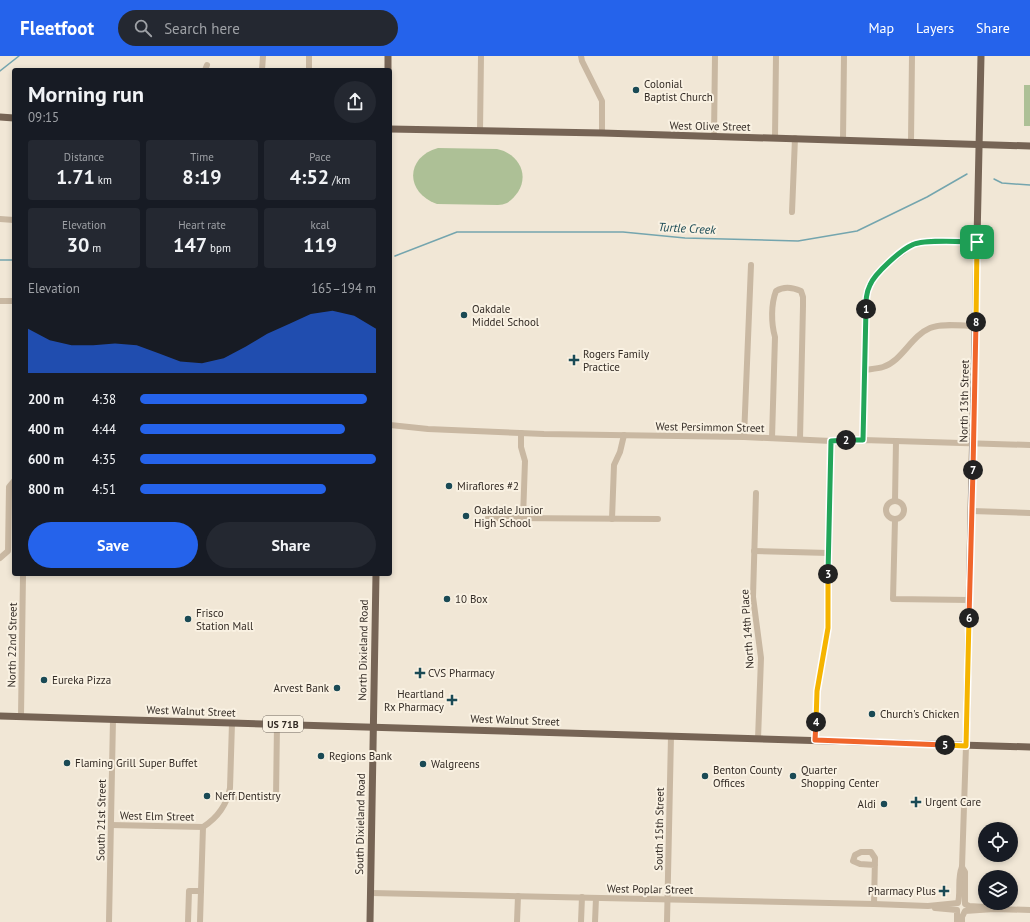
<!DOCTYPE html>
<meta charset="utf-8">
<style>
:root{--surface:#171b24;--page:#242831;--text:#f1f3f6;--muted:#9ea1a6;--accent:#2563eb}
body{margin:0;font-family:"PT Sans",sans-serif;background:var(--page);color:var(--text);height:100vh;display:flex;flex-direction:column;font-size:15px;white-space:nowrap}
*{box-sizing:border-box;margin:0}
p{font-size:13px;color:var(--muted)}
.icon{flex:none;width:22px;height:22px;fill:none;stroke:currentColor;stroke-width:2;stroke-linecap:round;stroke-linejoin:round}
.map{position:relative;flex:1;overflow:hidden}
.details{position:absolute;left:12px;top:12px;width:380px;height:508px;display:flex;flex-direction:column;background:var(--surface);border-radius:4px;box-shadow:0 2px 6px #0003}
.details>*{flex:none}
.buttons{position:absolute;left:978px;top:766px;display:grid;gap:8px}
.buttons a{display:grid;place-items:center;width:40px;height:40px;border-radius:50%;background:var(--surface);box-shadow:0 2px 6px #0003;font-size:20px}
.pin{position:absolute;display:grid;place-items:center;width:34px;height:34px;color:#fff;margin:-17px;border-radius:8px;box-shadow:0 2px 6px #0006}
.km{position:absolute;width:20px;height:20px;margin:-10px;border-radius:50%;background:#222;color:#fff;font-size:11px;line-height:20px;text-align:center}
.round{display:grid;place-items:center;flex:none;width:42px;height:42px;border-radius:21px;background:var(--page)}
.summary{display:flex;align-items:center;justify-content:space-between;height:68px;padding:0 16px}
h1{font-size:22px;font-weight:800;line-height:30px}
.figures{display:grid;grid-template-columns:repeat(3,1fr);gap:6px;height:68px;padding:4px 16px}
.figures div{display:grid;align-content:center;border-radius:4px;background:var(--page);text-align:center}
.figures b{font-size:20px;font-weight:800}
.figures small{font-size:11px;font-weight:400}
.figures p{font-size:11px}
.chart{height:112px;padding:8px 16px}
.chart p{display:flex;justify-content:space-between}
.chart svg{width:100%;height:72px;margin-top:4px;fill:var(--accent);opacity:.7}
.cta{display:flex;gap:8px;margin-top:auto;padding:8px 16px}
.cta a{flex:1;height:46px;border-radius:24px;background:var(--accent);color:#fff;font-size:16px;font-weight:800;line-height:46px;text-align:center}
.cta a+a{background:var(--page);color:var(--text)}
ul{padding:0 16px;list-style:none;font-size:13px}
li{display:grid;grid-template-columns:64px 48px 1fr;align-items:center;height:30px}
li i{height:10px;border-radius:5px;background:var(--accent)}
header{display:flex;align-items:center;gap:24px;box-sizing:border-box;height:56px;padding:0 20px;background:var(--accent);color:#fff}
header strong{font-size:19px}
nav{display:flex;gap:22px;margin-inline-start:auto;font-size:14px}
.search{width:280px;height:36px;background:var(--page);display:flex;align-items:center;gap:10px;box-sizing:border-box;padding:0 14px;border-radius:22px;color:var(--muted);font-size:15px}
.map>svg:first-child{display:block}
.green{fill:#adc096}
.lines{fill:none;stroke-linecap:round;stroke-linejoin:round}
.stream{stroke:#74a5ae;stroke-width:1.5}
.minor{stroke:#c9b8a2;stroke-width:6}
.major{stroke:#766455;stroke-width:7}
.split-1-casing{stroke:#fff;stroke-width:8}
.split-2-casing{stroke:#fff;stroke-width:8}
.split-3-casing{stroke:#fff;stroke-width:8}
.split-4-casing{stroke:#fff;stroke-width:8}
.split-5-casing{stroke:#fff;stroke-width:8}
.split-6-casing{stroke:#fff;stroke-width:8}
.split-7-casing{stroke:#fff;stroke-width:8}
.split-8-casing{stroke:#fff;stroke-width:8}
.split-9-casing{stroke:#fff;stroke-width:8}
.split-1{stroke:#22a559;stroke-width:5}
.split-2{stroke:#22a559;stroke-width:5}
.split-3{stroke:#22a559;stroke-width:5}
.split-4{stroke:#f5b400;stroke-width:5}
.split-5{stroke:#f0652b;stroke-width:5}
.split-6{stroke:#f5b400;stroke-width:5}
.split-7{stroke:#f0652b;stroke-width:5}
.split-8{stroke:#f0652b;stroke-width:5}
.split-9{stroke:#f5b400;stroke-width:5}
.poi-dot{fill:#1a4a55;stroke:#f9f1e2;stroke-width:1.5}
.labels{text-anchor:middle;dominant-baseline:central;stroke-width:4;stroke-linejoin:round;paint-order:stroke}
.shield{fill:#f9f1e2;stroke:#6e665e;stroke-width:1}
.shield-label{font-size:10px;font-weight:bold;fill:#332b25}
.poi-label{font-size:11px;fill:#332b25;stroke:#f9f1e2;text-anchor:start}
.street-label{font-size:11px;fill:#332b25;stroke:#f9f1e2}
.water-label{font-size:12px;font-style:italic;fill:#1a4a55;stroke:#f9f1e2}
</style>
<header>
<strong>Fleetfoot</strong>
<div class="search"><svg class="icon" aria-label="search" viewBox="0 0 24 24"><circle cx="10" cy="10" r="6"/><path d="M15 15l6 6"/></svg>Search here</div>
<nav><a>Map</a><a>Layers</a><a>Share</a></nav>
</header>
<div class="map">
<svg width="1030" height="866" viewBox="0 0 1030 866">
<rect width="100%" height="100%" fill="#f1e7d6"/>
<g class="green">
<rect x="1024" y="29" width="6" height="41"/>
<path d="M438,92L497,93C517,97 530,117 518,136C515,140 512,144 507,147C504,148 501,149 498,149L437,148C405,137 405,101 438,92Z"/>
</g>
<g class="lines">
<g class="stream">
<polyline points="0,15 19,0"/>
<polyline points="994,123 1002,127 1030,129"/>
<polyline points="395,200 457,176 623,176 685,182 798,185 857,175 927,141 967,118"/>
<polyline points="0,204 14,204"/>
</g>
<g class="minor">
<polyline points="581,0 582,5 602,45 602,77"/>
<polyline points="205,14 207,9"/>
<polyline points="262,14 263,0"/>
<polyline points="309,14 309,0"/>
<polyline points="480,75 481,0"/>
<polyline points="714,81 715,0"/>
<polyline points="775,82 776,0"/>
<polyline points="843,84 844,0"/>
<polyline points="911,85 912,0"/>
<polyline points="792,156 795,82"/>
<polyline points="0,163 14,164"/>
<polyline points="0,245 14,245"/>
<path d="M864,314C870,313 877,313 883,311C902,305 911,280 930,272C941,267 963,270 976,270"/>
<polyline points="390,369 428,373 544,378 744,381 831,385 863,384 1030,389"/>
<polyline points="521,377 521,391 525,405 523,462"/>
<polyline points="744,381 751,209"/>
<path d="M772,382L775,281C771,267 771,248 776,235C784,230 792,231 801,235L803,241V250L800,383"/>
<polyline points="863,384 866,239 870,227 885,210 912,189 923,186 977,186"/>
<polyline points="756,437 753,541 761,602 758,683"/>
<circle cx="895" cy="454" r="9"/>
<polyline points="895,445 896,385"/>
<polyline points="972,455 1030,457"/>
<polyline points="488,462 658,463"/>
<polyline points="612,463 614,409 620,396 624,379"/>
<polyline points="895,464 893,543 970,544"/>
<polyline points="754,495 829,497"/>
<polyline points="0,502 8,495 9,431 14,425"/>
<polyline points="21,660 23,518"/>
<polyline points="815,684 817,635 828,572 831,385"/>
<polyline points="229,741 276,742 277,668"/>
<polyline points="111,769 203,771"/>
<path d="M203,771C217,762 227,748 230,732L232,667"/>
<polyline points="962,811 965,816 965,848 969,850 986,851"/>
<path d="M371,837L874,848L928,850L958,847C961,836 957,822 962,811L966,690"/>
<polyline points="874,848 875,802 871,796 861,796 855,799 853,805 860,808 875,809"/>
<polyline points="935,852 957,854 957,866"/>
<polyline points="109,866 113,663"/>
<polyline points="188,866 189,835 201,835"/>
<polyline points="200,866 203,771"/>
<polyline points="517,866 518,840"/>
<polyline points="581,866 582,841"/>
<polyline points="595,866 596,842"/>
<polyline points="667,866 671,680"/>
<polyline points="962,866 962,861 965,855 994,853 1030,854"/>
</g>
<g class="major">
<polyline points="388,14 388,0"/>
<polyline points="0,61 14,62"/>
<polyline points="390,73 602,77 1030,90"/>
<polyline points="0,660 1030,691"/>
<path d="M966,690C972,460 977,230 981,0"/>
<polyline points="370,866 376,518"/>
</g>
</g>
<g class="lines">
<defs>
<path id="split-1" d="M866,253C866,244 866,237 870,229C875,217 901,194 912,189C924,183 962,186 977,186"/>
<polyline id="split-2" points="846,384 863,384 866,253"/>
<polyline id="split-3" points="828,518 831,385 846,384"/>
<polyline id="split-4" points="816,666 817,635 828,572 828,518"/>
<polyline id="split-5" points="816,666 815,684 945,689"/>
<polyline id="split-6" points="945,689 966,690 969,562"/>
<polyline id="split-7" points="969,562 973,414"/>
<polyline id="split-8" points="973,414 976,266"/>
<polyline id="split-9" points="976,266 977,186"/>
</defs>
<use href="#split-1" class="split-1-casing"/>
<use href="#split-2" class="split-2-casing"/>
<use href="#split-3" class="split-3-casing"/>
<use href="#split-4" class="split-4-casing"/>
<use href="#split-5" class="split-5-casing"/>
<use href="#split-6" class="split-6-casing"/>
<use href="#split-7" class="split-7-casing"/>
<use href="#split-8" class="split-8-casing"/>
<use href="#split-9" class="split-9-casing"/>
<use href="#split-1" class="split-1"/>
<use href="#split-2" class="split-2"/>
<use href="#split-3" class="split-3"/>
<use href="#split-4" class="split-4"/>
<use href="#split-5" class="split-5"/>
<use href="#split-6" class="split-6"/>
<use href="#split-7" class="split-7"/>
<use href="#split-8" class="split-8"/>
<use href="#split-9" class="split-9"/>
</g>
<g class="poi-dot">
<circle cx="636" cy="34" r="4"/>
<circle cx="464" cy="259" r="4"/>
<path d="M572 298h4v4h4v4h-4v4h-4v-4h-4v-4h4z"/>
<circle cx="449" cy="430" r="4"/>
<circle cx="466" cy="460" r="4"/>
<circle cx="447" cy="543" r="4"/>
<circle cx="188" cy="563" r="4"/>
<path d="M418 611h4v4h4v4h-4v4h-4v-4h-4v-4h4z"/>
<circle cx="44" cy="624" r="4"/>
<circle cx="337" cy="632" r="4"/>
<path d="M450 638h4v4h4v4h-4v4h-4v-4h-4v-4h4z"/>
<circle cx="872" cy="658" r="4"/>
<circle cx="321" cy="700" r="4"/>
<circle cx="67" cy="707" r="4"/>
<circle cx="423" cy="708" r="4"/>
<circle cx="705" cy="720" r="4"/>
<circle cx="793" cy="720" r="4"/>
<circle cx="207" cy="740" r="4"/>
<path d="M914 740h4v4h4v4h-4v4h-4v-4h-4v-4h4z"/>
<circle cx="884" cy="748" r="4"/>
<path d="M942 829h4v4h4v4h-4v4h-4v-4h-4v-4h4z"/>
</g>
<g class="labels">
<rect class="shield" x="263" y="660" width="40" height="16" rx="3"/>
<g class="shield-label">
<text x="283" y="668">US 71B</text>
</g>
<g class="poi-label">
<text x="644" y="28">Colonial<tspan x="644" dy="13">Baptist Church</tspan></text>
<text x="472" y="253">Oakdale<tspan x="472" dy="13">Middel School</tspan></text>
<text x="583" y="298">Rogers Family<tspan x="583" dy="13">Practice</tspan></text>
<text x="457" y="430">Miraflores #2</text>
<text x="474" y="454">Oakdale Junior<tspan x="474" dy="13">High School</tspan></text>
<text x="455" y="543">10 Box</text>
<text x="196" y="557">Frisco<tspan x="196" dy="13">Station Mall</tspan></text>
<text x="428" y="617">CVS Pharmacy</text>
<text x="52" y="624">Eureka Pizza</text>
<text x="329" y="632" text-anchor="end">Arvest Bank</text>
<text x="444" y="638" text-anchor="end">Heartland<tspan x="444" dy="13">Rx Pharmacy</tspan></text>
<text x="880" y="658">Church's Chicken</text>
<text x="329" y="700">Regions Bank</text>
<text x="75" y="707">Flaming Grill Super Buffet</text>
<text x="431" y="708">Walgreens</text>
<text x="713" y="714">Benton County<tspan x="713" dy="13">Offices</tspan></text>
<text x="801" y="714">Quarter<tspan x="801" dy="13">Shopping Center</tspan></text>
<text x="215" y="740">Neff Dentistry</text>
<text x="925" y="746">Urgent Care</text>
<text x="876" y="748" text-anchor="end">Aldi</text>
<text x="936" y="835" text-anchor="end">Pharmacy Plus</text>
</g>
<g class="street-label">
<text transform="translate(710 70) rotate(1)">West Olive Street</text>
<text transform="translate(964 345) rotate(-89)">North 13th Street</text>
<text transform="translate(710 371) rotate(1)">West Persimmon Street</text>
<text transform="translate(747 573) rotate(-94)">North 14th Place</text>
<text transform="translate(12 589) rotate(-89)">North 22nd Street</text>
<text transform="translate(363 594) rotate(-89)">North Dixieland Road</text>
<text transform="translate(191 655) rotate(2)">West Walnut Street</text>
<text transform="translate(515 664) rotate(2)">West Walnut Street</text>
<text transform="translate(157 760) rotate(1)">West Elm Street</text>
<text transform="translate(101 764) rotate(-89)">South 21st Street</text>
<text transform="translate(360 768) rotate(-89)">South Dixieland Road</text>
<text transform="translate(659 773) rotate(-89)">South 15th Street</text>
<text transform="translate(650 833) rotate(1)">West Poplar Street</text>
</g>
<g class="water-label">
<text transform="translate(687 172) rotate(3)">Turtle Creek</text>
</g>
</g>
</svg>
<div class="buttons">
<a><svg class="icon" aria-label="locate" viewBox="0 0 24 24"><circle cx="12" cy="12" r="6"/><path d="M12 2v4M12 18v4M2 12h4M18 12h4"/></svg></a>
<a><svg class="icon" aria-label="layers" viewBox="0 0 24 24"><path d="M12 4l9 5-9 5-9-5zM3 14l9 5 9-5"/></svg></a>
</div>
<div class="pin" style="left:977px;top:186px;background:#1e9e55"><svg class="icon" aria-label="arrive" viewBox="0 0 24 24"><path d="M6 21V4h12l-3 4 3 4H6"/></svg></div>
<b class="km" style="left:866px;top:253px">1</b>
<b class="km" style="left:846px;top:384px">2</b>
<b class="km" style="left:828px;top:518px">3</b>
<b class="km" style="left:816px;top:666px">4</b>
<b class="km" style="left:945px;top:689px">5</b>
<b class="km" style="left:969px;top:562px">6</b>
<b class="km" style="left:973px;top:414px">7</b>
<b class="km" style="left:976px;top:266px">8</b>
<section class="details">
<div class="summary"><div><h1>Morning run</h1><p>09:15</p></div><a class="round"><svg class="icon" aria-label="share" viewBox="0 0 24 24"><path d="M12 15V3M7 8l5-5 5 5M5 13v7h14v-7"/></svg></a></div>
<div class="figures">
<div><p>Distance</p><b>1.71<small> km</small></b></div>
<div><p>Time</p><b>8:19</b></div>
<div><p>Pace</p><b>4:52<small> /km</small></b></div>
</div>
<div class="figures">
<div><p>Elevation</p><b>30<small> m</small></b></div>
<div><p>Heart rate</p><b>147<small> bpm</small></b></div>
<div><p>kcal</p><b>119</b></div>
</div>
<div class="chart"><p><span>Elevation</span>165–194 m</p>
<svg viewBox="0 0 160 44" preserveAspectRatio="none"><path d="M0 44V17L10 24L20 27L30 27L40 26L50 27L60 32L70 37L80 38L90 35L100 28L110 20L120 14L130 8L140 6L150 9L160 17V44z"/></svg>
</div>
<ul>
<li><b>200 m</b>4:38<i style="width:96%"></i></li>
<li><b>400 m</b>4:44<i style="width:87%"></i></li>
<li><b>600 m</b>4:35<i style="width:100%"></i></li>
<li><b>800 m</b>4:51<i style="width:79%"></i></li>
</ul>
<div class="cta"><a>Save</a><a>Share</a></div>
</section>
</div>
